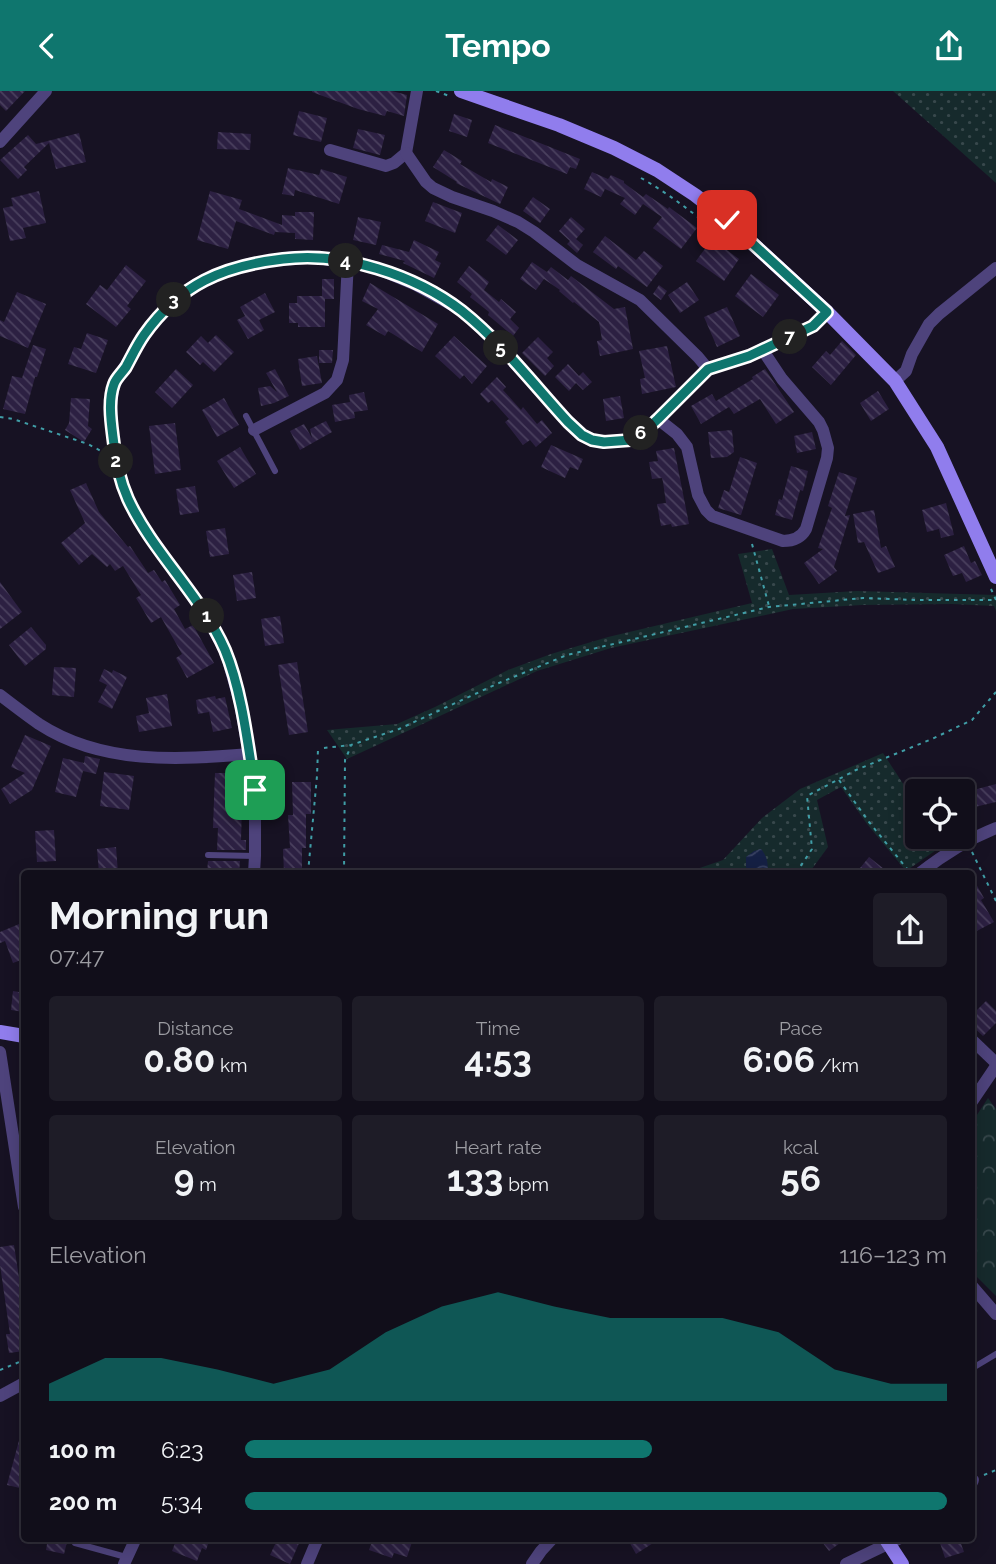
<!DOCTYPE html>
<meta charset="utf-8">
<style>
:root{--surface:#110e1a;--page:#1e1c27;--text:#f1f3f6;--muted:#9c9ca2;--line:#302e39;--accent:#0f766e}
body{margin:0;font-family:Raleway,sans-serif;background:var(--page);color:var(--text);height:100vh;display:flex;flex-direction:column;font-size:26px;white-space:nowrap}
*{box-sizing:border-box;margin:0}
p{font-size:23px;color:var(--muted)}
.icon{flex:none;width:38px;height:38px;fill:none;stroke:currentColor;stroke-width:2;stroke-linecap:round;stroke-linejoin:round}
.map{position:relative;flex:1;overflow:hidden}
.sheet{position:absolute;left:21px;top:779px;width:954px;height:672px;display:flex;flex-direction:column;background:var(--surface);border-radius:7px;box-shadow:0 4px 18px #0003,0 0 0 2px var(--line)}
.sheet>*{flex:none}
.controls{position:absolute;left:905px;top:688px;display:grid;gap:14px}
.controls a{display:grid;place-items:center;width:70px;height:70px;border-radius:7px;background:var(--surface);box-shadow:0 4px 18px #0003,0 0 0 2px var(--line);font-size:35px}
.pin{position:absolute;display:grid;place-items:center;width:60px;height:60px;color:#fff;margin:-30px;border-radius:14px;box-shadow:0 4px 10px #0006}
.km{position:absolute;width:35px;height:35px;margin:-18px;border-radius:50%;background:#222;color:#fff;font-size:19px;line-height:35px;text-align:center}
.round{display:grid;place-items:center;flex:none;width:74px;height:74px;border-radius:7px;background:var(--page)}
.overview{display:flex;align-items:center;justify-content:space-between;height:119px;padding:0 28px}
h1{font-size:38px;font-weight:700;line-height:52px}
.figures{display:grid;grid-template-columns:repeat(3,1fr);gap:10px;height:119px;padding:7px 28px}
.figures div{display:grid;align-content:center;border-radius:7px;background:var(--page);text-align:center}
.figures b{font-size:35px;font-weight:700}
.figures small{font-size:19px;font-weight:400}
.figures p{font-size:19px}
.chart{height:196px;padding:14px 28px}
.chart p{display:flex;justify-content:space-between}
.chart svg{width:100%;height:126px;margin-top:7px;fill:var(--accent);opacity:.7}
ul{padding:0 28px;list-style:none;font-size:23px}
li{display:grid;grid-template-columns:112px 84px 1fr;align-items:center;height:52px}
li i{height:18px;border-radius:9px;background:var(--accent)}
header{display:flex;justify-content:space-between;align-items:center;height:91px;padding:0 28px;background:var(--accent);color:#fff;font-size:32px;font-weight:700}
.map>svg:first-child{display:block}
.grass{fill:url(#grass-dots)}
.forest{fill:url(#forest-crowns)}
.water{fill:url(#water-waves)}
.building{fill:url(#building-back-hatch)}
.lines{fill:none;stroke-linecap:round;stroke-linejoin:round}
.path{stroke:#409ea7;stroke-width:2;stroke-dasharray:3.5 5;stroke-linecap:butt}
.lane{stroke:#4e437c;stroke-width:6}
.street{stroke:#4e437c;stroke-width:12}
.secondary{stroke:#907ded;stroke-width:14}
.route-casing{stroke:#fff;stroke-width:14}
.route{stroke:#0f766e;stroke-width:9}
</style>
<header><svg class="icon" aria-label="back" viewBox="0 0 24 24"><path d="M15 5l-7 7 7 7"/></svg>Tempo<svg class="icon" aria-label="share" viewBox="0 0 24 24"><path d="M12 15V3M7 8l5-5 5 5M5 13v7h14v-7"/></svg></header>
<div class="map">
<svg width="996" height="1473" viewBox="0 0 996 1473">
<defs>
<pattern id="grass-dots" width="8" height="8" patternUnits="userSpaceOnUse" patternTransform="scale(1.75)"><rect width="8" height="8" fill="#162a2c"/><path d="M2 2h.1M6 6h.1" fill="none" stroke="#38484c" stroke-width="1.8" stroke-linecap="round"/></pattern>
<pattern id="forest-crowns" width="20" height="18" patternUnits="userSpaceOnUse" patternTransform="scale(1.75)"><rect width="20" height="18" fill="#162a2c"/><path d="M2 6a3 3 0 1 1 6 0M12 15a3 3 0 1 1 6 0" fill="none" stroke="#38484c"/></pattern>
<pattern id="water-waves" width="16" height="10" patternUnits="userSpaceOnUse" patternTransform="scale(1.75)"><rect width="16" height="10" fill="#152044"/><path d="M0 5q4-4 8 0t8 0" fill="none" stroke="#374060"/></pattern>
<pattern id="building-back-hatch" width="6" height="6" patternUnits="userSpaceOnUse" patternTransform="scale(1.75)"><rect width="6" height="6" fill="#2c2042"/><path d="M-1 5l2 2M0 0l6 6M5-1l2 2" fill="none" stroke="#4a405e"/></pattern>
</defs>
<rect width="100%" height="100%" fill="#171223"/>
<g class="grass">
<polygon points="893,0 996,0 996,92"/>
<polygon points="772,458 789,504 857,500 996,504 996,520 994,515 952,513 862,514 793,518 611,557 537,580 347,668 327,639 397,633 435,616 508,579 551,563 608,546 752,512 738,463"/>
<polygon points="883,662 917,714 917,746 936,746 942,755 906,780 867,733 841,696 817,709 828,756 809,782 685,782 723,769 762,727 800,698"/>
</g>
<polygon class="forest" points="988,1007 996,1018 996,1205 971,1180 971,1033"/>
<path class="water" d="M761,758C767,765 769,773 767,782H750L746,776V766L754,760Z"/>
<g class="building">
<polygon points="0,0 25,0 6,20 0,14"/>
<polygon points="312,0 392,0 407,4 404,25 387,20 385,25 358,18 312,1"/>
<polygon points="299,20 327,27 321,51 293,44"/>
<polygon points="454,23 472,29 467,46 449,40"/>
<polygon points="495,34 580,68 576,78 570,76 567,83 488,52"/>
<polygon points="358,38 385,44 380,64 353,57"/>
<polygon points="218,41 251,43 250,59 217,58"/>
<polygon points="79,42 86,71 56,78 49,52 24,76 27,79 18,88 0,69 28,44 36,53"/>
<polygon points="444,59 462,70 460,73 491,91 492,88 508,96 500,113 456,92 457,91 433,76"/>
<polygon points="288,77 319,84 321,78 347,86 339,113 295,99 294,105 282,103"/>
<polygon points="592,81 608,88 611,84 624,90 624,92 643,106 646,103 668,118 669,116 697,137 681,158 653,137 662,126 643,113 635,124 620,113 625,107 605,98 601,106 584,98"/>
<polygon points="39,100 46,132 23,137 26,147 10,150 3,117 13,115 11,107"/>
<polygon points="210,100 242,109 239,118 282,134 282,124 295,125 295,121 314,121 313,149 295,148 295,142 275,141 274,144 236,130 228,158 197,149"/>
<polygon points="533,106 550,118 540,132 523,120"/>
<polygon points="433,111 462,122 455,142 425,130"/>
<polygon points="358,126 381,131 376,154 353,149"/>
<polygon points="571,126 585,138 576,148 583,154 577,162 567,153 570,150 559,140"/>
<polygon points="498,134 518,149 506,164 486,149"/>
<polygon points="605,145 636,169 644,160 663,175 647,196 618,175 616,178 593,161"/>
<polygon points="712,148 739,168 724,190 696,170"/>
<polygon points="414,149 439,161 435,169 441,172 434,187 403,172 405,170 379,163 382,154 409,161"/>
<polygon points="532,171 547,181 551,176 568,189 571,185 614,218 625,216 633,258 600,265 597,250 602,249 599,231 574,211 573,212 559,200 560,199 544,188 536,199 520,188"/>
<polygon points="126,174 146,190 127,215 131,218 116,236 86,213 100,194 107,199"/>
<polygon points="469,175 489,191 484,199 499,211 501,208 516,221 510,228 519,237 513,245 488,224 489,221 470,206 472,203 457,191"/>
<polygon points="751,183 779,204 763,226 735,205"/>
<polygon points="322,188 334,188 334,208 325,208 325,236 298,236 298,232 289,232 289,212 297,212 297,205 322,205"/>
<polygon points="687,191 699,209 680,222 668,204"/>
<polygon points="370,192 438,233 422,261 388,240 385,245 366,234 378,218 362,210"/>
<polygon points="659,194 667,200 661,209 653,203"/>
<polygon points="17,201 46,213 28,257 0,245 0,229 4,231"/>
<polygon points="265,202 275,221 259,229 264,239 248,248 237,229 245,225 240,216"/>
<polygon points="727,216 740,245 717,256 704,226"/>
<polygon points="87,242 108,249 96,282 68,273 74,256 81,258"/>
<polygon points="216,244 234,261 214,281 203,271 200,274 186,261 201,245 208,252"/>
<polygon points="454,245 487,275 472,293 464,284 460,288 435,265"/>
<polygon points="538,246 553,261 547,267 554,275 545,285 522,262"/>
<polygon points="842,250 856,264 831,294 812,276 826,260 830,264"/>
<polygon points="33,254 46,258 37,286 35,286 25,323 3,318 12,285 22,287"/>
<polygon points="667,255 676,296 642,303 640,288 645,287 639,260"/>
<polygon points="319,259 333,259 332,272 319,272"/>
<polygon points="317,265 322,292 302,295 298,268"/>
<polygon points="568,273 579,285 583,281 592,291 583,299 576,292 569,300 555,286"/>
<polygon points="176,278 193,294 172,317 155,301"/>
<polygon points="275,278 289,305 274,312 261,315 258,297 270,295 277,301 266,282"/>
<polygon points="765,278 794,321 776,333 760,308 734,323 729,316 701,333 691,315 712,303 716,310 753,288 752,286"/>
<polygon points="497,286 506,296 503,299 521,319 523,316 537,333 542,329 552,342 536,356 530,349 523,354 505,331 509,328 492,309 488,312 480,303"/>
<polygon points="878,300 889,318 871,330 860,312"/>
<polygon points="364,301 368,319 354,321 355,327 335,331 332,314 350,311 349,304"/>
<polygon points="620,305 624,327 606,330 603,308"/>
<polygon points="71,307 90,308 88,335 92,338 84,351 65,339 69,332"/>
<polygon points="224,307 239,334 217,346 202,319"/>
<polygon points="326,330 332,341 300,359 290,340 304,333 312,347 310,338"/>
<polygon points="175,332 181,379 155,383 149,335"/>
<polygon points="732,339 734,361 727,366 711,367 708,341"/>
<polygon points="812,341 816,358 797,362 794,345"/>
<polygon points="551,354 583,368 578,379 570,376 565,387 541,376"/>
<polygon points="240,356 256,383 234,397 217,370"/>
<polygon points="674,357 689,433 672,436 671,433 661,435 657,413 666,412 663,391 662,387 652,388 649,371 658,370 656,360"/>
<polygon points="740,366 757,372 741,424 718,417 724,399 729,401"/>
<polygon points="791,375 808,380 803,400 800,399 792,429 775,424 779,408 782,409"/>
<polygon points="839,381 857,387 845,425 850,424 834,476 837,480 819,493 804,472 823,458 818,457 832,417 828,415"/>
<polygon points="86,392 99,421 128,456 130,455 148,482 154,479 162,491 165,489 180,514 174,518 185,538 193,534 214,572 187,587 176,567 182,563 161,526 151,532 136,507 141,504 123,475 115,480 110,473 107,476 92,463 79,474 61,452 85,432 70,399"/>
<polygon points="195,395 199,421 180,424 176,398"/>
<polygon points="946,412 954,444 941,447 939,438 927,441 922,419"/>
<polygon points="874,419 881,457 886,455 895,476 878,482 864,451 858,452 853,423"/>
<polygon points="225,437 229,463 210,466 206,440"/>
<polygon points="964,455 971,472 975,470 982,484 966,491 962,482 953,485 944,464"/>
<polygon points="252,481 256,507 237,510 233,484"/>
<polygon points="0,491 22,521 0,538"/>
<polygon points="280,525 284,552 265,555 261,528"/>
<polygon points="31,536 46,554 46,558 25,575 9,554"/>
<polygon points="297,571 308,641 289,644 278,574"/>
<polygon points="54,576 76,577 74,606 52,604"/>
<polygon points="104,578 112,582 113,579 127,586 112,618 98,611 107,594 99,590"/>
<polygon points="167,603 172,635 139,641 136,625 149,622 146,607"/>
<polygon points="215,605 216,608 225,606 232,637 213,641 209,621 198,623 196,609"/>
<polygon points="25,644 51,655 32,699 10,713 1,698 25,682 11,676"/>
<polygon points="85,665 100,668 96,683 83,680 76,706 55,701 63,667 84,672"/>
<polygon points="104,681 134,685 129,719 100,715"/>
<polygon points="215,682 243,682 241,749 246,749 246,759 217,759 218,737 213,737"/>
<polygon points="292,691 311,691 311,723 306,723 306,757 302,757 302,782 284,782 283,758 290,757 288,724 293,724"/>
<polygon points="996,693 996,711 962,719 962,702"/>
<polygon points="54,739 56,770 37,771 35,740"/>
<polygon points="116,756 118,782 99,782 97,758"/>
<polygon points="869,766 889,782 856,782"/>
<polygon points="208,770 240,770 239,782 207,782"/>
<polygon points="971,784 984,807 981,809 994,831 971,843"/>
<polygon points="24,831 24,868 13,872 5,850 0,852 0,841"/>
<polygon points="13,900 24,902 24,921 11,919"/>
<polygon points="986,910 996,920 996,932 983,945 971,934 971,925"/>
<polygon points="14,1154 23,1213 24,1213 24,1260 9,1262 6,1243 10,1243 0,1174 0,1156"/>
<polygon points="21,1342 24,1342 24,1398 7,1394"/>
<polygon points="48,1447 68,1447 64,1463 46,1459"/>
<polygon points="177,1447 210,1447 206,1459 202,1457 197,1470 172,1460"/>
<polygon points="278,1447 293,1447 300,1450 290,1473 270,1464"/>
<polygon points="373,1447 401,1447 412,1451 407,1466 394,1462 392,1467 369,1459"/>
<polygon points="627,1447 661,1447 636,1463"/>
<polygon points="819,1447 847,1447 829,1460"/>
<polygon points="953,1447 959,1447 964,1461 945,1467 940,1452"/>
</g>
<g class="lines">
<g class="path">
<polyline points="436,0 449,5"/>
<path d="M641,87C673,105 703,130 732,153"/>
<polyline points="0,326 13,328 88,353 101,360"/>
<polyline points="752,453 769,515"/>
<polyline points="991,498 996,509"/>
<polyline points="324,657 351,654 399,638 499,592 567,564 769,516 863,507 916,509 995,509"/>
<polyline points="839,689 869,731 908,779"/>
<polyline points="972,761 996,810"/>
<polyline points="308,782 317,685 318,658"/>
<polyline points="344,782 345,669 351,655"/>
<polyline points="796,782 812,758 807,705 856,679 932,648 972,629 996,601"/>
<polyline points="0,1279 24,1269"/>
<polyline points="984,1384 996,1379"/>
</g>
<g class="lane">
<polyline points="246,325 275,380"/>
<polyline points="208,764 255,765"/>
<polyline points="971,1278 996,1263"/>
<polyline points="76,1447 75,1452 126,1466"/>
</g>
<g class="street">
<polyline points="0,51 46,0"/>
<polyline points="330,59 386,75 394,72 406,62 417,0"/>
<polyline points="406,62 426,91 433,97 452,106 493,120 518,131 534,141 577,174 640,209 698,266 708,278"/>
<polyline points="895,290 906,280 912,263 929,233 939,223 996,177"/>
<path d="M658,328L677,343L687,356L698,404L706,419L712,425L783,450C793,450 801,447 806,438L827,367L828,357L823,339L819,331L782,288L762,258"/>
<polyline points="254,339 325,302 337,289 343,269 348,170"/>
<path d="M0,604C13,614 26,624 39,633C102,674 178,669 250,663"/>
<polyline points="254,782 255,765 255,699 240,612 226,562 207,526 142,434 127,407 115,367 112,337 111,314 114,293 151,234 181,203 206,188 229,179 249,173 293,166 310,166 371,175 416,194 461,219 492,247 568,331 582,344 592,349 604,351 631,349 645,340 658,328 708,278 749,265 813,235 827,221"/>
<path d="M920,782C943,764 968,748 996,737"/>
<polyline points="971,948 996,972"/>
<polyline points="0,961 24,1116"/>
<polyline points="971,1012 996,975"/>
<polyline points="971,1194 996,1223"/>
<polyline points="0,1305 24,1292"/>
<polyline points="971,1393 973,1389"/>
<polyline points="124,1473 136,1447"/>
<polyline points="307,1473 318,1447"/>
<polyline points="532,1473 541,1460 553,1447"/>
<polyline points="846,1473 900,1447"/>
</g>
<g class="secondary">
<polyline points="461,0 559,34 614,57 657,79 695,104 727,129 827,221 895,290 937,356 996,486"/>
<polyline points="0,941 24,945"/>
<polyline points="885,1447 902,1473"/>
</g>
</g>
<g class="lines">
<defs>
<path id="route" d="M255,699C248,655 242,600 225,559C201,504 153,462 128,408C119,388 115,367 113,346C111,330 108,309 114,293C116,287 122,282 126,276C132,265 137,254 144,244C180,193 223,175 283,168C342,160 415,184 462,220C502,252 534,294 568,331L582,344L592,349L604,351L631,349L645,340L658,328L708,278L749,265L813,235L827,221L727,129"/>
</defs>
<use href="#route" class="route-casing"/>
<use href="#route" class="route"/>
</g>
</svg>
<div class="controls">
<a><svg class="icon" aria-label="locate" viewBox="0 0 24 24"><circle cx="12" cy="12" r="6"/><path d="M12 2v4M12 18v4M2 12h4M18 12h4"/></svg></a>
</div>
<div class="pin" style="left:255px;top:699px;background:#1e9e55"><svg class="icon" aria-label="arrive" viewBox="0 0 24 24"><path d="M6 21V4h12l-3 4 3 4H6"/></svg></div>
<div class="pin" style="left:727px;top:129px;background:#d93025"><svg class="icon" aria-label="check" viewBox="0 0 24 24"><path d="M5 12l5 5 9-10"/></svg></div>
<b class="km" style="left:207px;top:525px">1</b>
<b class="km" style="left:116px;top:370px">2</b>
<b class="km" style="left:174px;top:209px">3</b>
<b class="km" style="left:346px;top:170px">4</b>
<b class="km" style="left:501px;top:257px">5</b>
<b class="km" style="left:641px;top:342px">6</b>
<b class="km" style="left:790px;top:246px">7</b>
<section class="sheet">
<div class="overview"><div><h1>Morning run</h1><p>07:47</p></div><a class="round"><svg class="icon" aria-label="share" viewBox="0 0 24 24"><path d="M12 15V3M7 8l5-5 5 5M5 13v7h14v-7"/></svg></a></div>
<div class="figures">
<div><p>Distance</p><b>0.80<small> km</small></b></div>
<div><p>Time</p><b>4:53</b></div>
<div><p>Pace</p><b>6:06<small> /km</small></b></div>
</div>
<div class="figures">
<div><p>Elevation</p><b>9<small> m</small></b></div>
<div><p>Heart rate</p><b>133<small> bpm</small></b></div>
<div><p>kcal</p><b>56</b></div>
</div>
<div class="chart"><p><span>Elevation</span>116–123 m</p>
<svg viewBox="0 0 160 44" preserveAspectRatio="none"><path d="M0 44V38L10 29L20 29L30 33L40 38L50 33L60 20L70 11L80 6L90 11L100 15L110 15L120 15L130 20L140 33L150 38L160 38V44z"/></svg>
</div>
<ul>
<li><b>100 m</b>6:23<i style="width:58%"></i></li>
<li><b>200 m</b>5:34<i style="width:100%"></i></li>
</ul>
</section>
</div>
